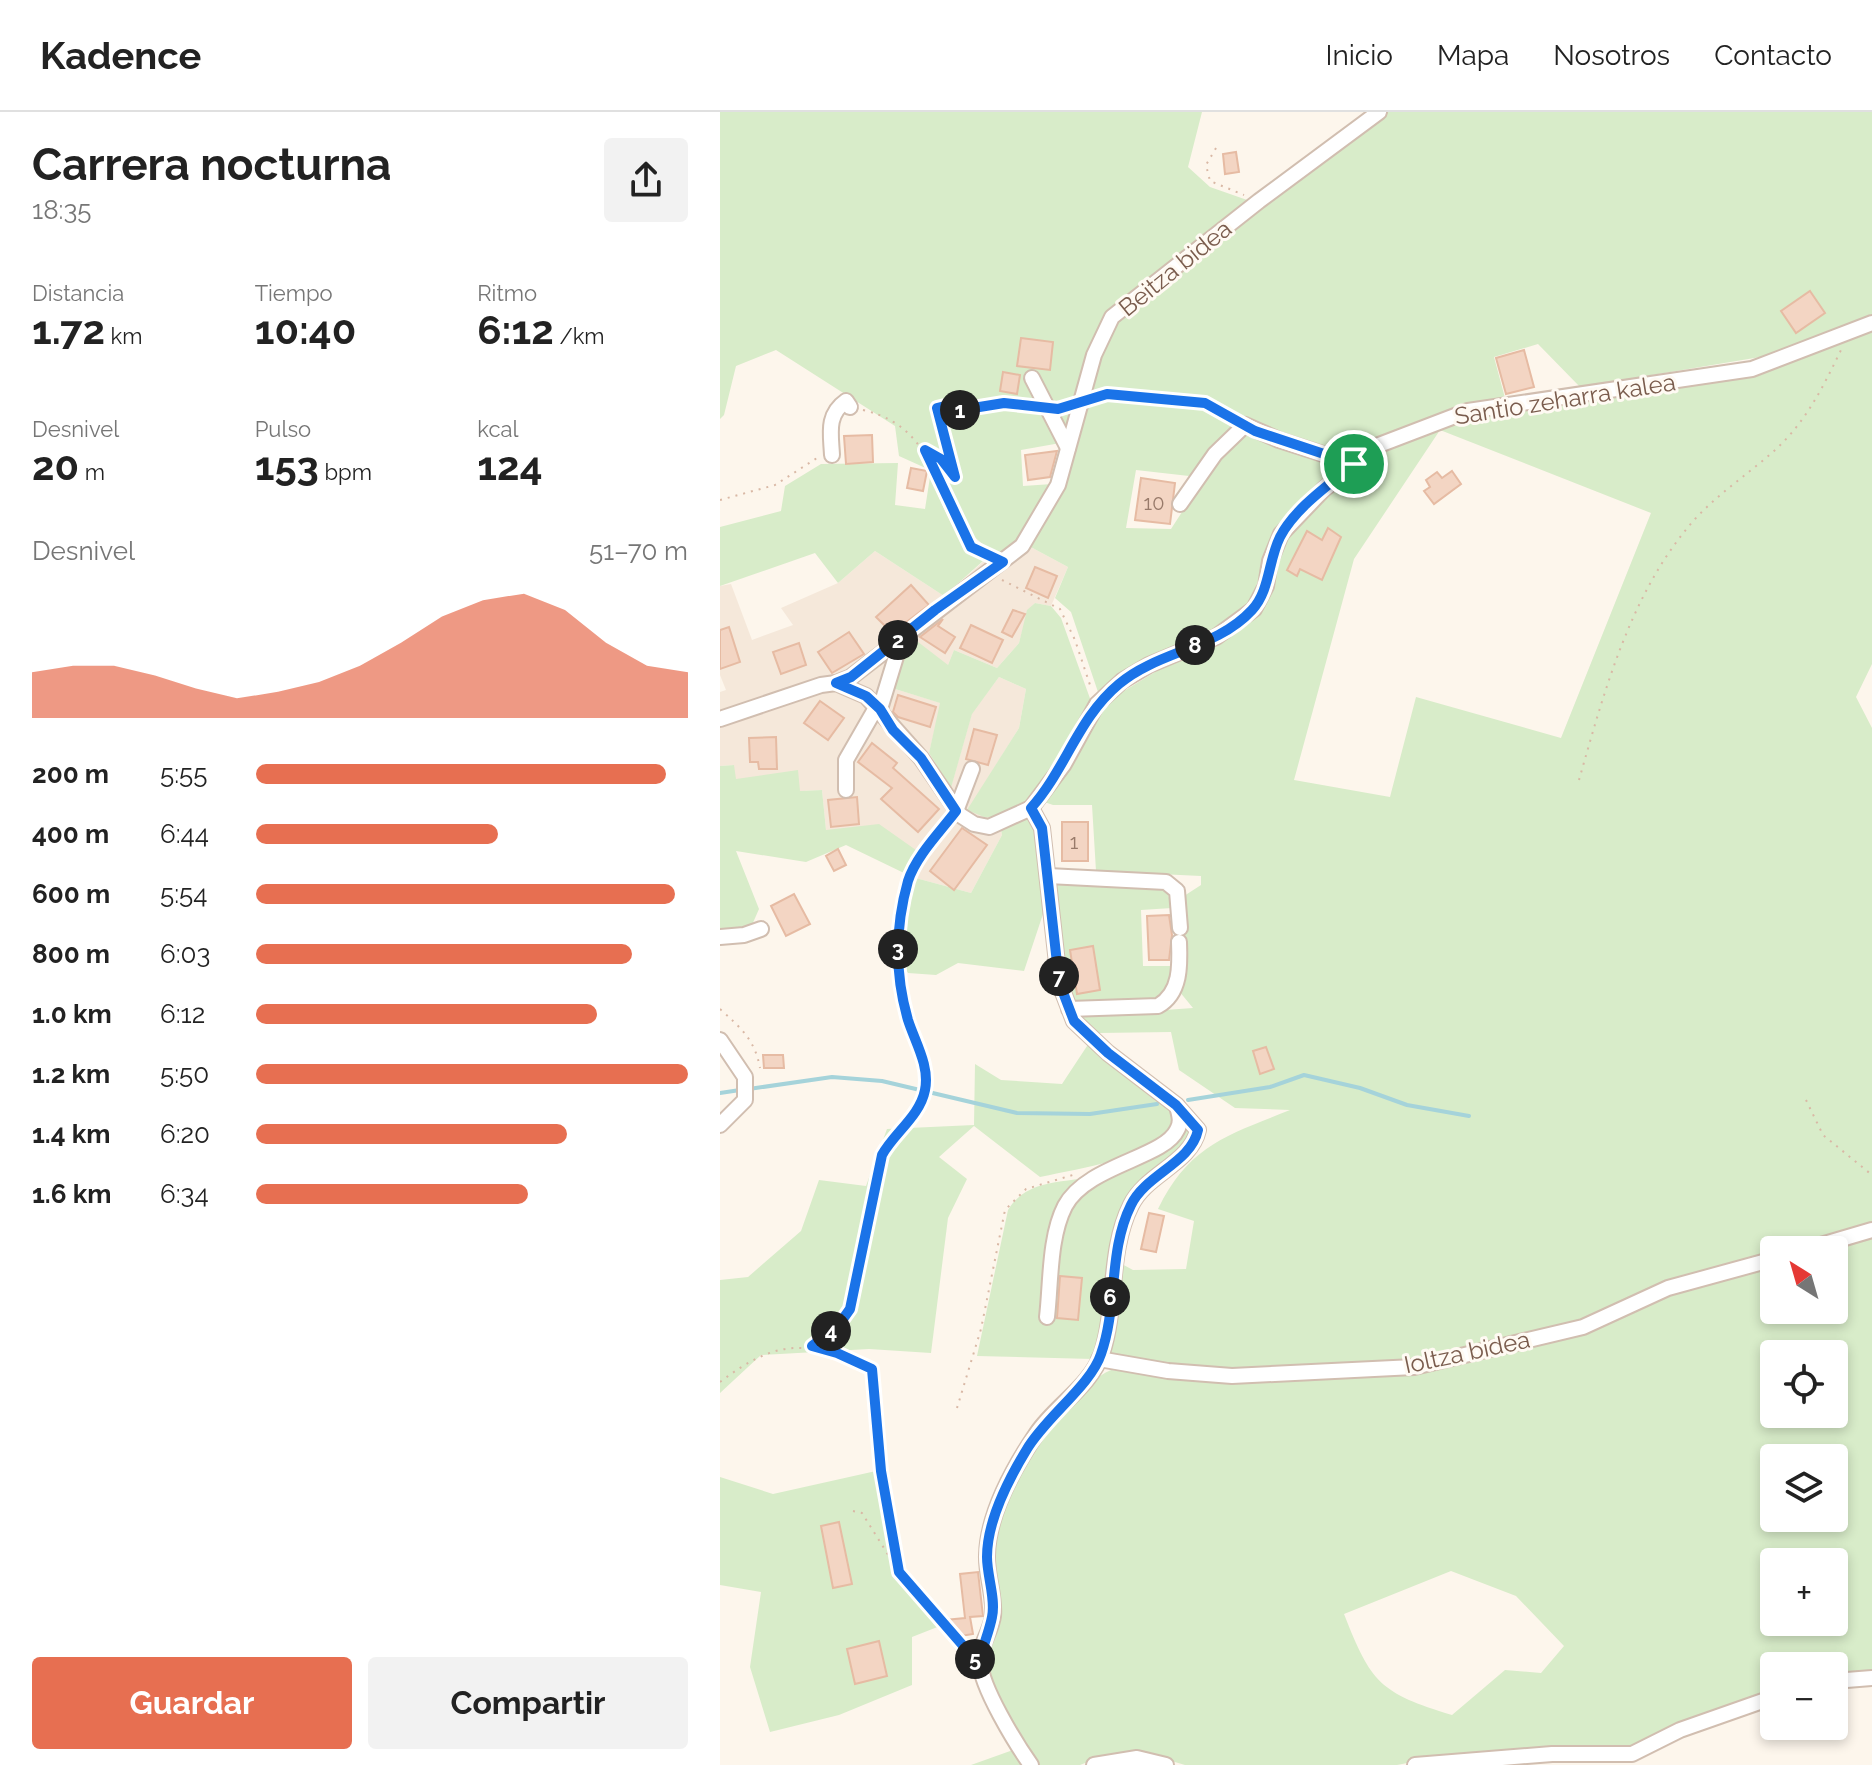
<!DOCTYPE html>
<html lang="es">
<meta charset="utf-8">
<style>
:root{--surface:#fff;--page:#f2f2f2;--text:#222;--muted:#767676;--line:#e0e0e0;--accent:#e76f51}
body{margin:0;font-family:Raleway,sans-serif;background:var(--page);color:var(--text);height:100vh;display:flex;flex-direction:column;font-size:30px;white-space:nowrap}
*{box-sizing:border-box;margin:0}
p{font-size:26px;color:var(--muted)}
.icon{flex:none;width:44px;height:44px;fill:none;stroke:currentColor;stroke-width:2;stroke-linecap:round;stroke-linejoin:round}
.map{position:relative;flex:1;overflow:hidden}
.panel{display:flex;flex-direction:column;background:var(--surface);width:720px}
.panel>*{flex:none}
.needle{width:52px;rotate:323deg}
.fabs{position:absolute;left:1040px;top:1124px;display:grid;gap:16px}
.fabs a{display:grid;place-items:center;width:88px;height:88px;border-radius:8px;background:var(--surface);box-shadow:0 4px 12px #0003;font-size:40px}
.pin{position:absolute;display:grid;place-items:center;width:68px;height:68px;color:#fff;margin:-34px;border:4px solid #fff;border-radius:50%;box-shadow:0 2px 8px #0007}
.km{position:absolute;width:40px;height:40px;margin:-20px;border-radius:50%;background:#222;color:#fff;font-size:22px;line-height:40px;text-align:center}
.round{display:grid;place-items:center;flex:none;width:84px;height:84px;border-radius:8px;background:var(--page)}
.headline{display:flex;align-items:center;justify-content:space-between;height:136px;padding:0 32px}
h1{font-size:44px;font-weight:700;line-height:60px}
.metrics{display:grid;grid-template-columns:repeat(3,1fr);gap:12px;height:136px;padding:8px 32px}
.metrics div{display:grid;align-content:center}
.metrics b{font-size:40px;font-weight:700}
.metrics small{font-size:22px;font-weight:400}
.metrics p{font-size:22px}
.chart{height:224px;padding:16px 32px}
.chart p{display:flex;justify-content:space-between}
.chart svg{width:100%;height:144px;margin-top:8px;fill:var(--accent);opacity:.7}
.primary-button{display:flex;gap:16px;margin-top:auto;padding:16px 32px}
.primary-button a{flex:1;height:92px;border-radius:8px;background:var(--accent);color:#fff;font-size:32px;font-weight:700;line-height:92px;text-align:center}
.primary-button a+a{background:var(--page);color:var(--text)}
ul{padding:0 32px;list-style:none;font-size:26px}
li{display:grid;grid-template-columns:128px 96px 1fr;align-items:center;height:60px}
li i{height:20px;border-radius:10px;background:var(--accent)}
header{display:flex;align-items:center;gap:48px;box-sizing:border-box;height:112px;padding:0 40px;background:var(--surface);border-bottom:2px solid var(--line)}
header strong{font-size:38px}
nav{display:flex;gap:44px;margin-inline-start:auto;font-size:28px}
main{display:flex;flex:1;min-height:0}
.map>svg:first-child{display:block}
.residential{fill:#f5e8da}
.green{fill:#d8ecc9;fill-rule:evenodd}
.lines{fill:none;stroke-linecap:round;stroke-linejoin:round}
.stream{stroke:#a5d3da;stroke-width:4}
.building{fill:#f3d5c3;stroke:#e6bba3;stroke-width:2}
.minor-casing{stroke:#d1beb0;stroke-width:18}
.path{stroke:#d9b8a5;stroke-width:2;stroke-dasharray:2 6;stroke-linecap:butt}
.minor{stroke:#fff;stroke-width:14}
.route-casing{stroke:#fff;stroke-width:16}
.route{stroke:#1a73e8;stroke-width:10}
.labels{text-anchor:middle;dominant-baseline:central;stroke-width:6;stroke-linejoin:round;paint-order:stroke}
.number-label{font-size:20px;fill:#987a6a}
.street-label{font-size:24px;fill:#7a5c4d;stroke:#fffaf3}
</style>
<header>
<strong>Kadence</strong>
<nav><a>Inicio</a><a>Mapa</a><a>Nosotros</a><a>Contacto</a></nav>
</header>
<main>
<section class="panel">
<div class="headline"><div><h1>Carrera nocturna</h1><p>18:35</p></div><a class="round"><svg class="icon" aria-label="share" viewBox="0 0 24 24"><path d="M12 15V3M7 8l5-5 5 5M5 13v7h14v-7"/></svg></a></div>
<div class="metrics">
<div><p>Distancia</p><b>1.72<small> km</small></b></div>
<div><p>Tiempo</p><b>10:40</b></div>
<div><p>Ritmo</p><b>6:12<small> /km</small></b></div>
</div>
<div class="metrics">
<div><p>Desnivel</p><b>20<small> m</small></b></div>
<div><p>Pulso</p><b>153<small> bpm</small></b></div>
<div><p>kcal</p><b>124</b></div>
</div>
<div class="chart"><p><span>Desnivel</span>51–70 m</p>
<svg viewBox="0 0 160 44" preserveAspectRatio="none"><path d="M0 44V30L10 28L20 28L30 31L40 35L50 38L60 36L70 33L80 28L90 21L100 13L110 8L120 6L130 11L140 21L150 28L160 30V44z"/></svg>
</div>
<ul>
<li><b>200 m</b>5:55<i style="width:95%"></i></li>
<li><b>400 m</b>6:44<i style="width:56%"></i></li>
<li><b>600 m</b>5:54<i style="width:97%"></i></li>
<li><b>800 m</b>6:03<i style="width:87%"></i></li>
<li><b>1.0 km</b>6:12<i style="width:79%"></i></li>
<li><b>1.2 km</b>5:50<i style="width:100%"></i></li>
<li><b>1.4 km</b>6:20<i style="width:72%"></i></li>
<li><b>1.6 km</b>6:34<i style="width:63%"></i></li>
</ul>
<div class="primary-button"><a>Guardar</a><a>Compartir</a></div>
</section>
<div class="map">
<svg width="1152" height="1653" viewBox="0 0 1152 1653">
<rect width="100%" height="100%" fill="#fdf6ec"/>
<polygon class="residential" points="307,433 348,455 331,494 315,491 308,498 299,531 277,556 234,538 228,553 172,576 221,591 209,641 231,675 252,601 279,565 306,577 299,616 248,698 279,706 282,723 251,781 192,765 106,718 102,678 80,679 15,667 13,653 0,654 0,580 6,578 0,563 0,474 11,472 32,528 73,513 61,496 118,471 155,439 224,484 264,449"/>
<g class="green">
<path d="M0,0H482L468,55L490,75L530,89L396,195L346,330L301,338L303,374L347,371C365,313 368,247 405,198L662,0H1152V204L1065,241L860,275L818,232L774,245L785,286L747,292L759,303L861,292L913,278L974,270L1152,217V552L1136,585L1152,616V1112L1070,1138H1054V1143L863,1211L692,1252L509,1260L398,1248L387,1240L400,1151L413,1158L466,1157L474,1109L438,1097C469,1033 508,1023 570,998L515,996L459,958L451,920L379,921L361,904L473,896L459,879L466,862L464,784L481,773V764L376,759L372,693H333L313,686L300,697L314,712L326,793L304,859L238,851L216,863L188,861L175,838L186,762L126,733L86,750L16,739L39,797L32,813L0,819V654L14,653L16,667L78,658L80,679L102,678L106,718L159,712L203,743L192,765L251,781L282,723L279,706L264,705L247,698L299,616L306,577L279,565L252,602L231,676L209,641L220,591L172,576L189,523L228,553L234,538L277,556L299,531L307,498L315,491L331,494L341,506L372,592L382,597L399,582L440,557L502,531L524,514L541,496L565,427L592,400L591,382L554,422L530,492L515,508L379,583L351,500L335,486L348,455L307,433L280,443C242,423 237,400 221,363L179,344L175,314L56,238L16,254L4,303L0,307ZM720,318L931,401L841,626L696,585L670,685L574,668L634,447ZM498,332L484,366L451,417L406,416L416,358L469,364Z"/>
<path d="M178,351L175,393L205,397L210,365C224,394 235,432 263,449L224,484L155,439L118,471L95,441L0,474V415L61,399L65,374L101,352Z"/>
<path d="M333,769L446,776L452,796L421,798L423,854H452C451,870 450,880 434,886L352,890L343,859Z"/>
<path d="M369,931L448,995L454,1004V1014C418,1049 367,1055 320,1065L254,1014L219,1045L247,1067L228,1106L211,1241L149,1237L41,1243L0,1281V1168L28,1165L81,1119L99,1068L146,1074L167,1017L254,1013L255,952L281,968L342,972Z"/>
<path d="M465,1009L472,1017L467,1032L414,1078L373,1247L257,1244L288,1098C310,1061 358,1074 391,1059C417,1047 442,1024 465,1009Z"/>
<path d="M1152,1122V1562L1114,1565V1554H1054V1580L917,1635L718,1645L677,1653H465L421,1640L388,1642L360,1653H318C302,1630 268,1577 267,1550C267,1535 277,1523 278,1509C279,1480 273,1451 275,1423C278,1380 351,1274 391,1258L523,1270L598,1265L870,1218L949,1179L1054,1151V1198H1114V1138H1100ZM1054,1242H1114V1302H1054ZM1054,1346H1114V1406H1054ZM1054,1450H1114V1510H1054ZM731,1459L796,1484L844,1534L821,1561L785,1558L732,1603C660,1581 651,1571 624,1502Z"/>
<polygon points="156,1359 177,1466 220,1514 192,1525 192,1573 119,1603 50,1620 30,1555 41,1480 0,1473 0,1365 53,1382"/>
<polygon points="293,1638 303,1653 251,1653"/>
</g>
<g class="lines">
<g class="stream">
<polyline points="29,977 112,965 162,969 297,1001 370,1002 437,992"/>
<polyline points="0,981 20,978"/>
<polyline points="468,988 550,975 584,963 640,976 687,993 749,1004"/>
</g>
</g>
<g class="building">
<polygon points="516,40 519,60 505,62 503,42"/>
<polygon points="1090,179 1105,201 1076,221 1061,199"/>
<polygon points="301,226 333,230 330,258 297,254"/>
<polygon points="804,238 814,275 786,282 776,246"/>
<polygon points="283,260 300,263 297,282 280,279"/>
<polygon points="152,323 153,350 126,352 124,324"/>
<polygon points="337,339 330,365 308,368 305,343"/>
<polygon points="191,356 207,359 203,379 187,376"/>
<polygon points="732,359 741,372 714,392 704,379 710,375 706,368 717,360 722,366"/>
<polygon points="421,366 455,371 450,412 415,408"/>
<polygon points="608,416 621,425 602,468 580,457 577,464 567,458 587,419 602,428"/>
<polygon points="315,455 337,464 328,486 306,476"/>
<polygon points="191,473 209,493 172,521 156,505"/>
<polygon points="293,498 305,502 292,525 282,520"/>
<polygon points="223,507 218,514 235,525 225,541 200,525"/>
<polygon points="251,513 283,528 272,551 240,536"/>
<polygon points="9,515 20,550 0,557 0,518"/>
<polygon points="129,520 144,542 112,561 98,540"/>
<polygon points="79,531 86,553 61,562 53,540"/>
<polygon points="178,583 216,595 210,615 178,605 173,600"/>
<polygon points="100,589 124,606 108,628 84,611"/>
<polygon points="254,617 277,623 268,653 246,647"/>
<polygon points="56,625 57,657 39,657 38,650 30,650 29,626"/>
<polygon points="152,631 177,651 173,656 219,697 198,720 161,687 172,676 138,650"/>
<polygon points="137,685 139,712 111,715 108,688"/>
<rect x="342" y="710" width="26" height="39"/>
<polygon points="242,716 267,733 234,778 210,759"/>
<polygon points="118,737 126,753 114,759 106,744"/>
<polygon points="74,782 90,812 66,824 51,794"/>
<polygon points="449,803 452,823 449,848 429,848 427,804"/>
<polygon points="373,834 380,878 357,882 350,838"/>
<polygon points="546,935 554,957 540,962 533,939"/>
<polygon points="43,943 63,943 64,956 44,956"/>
<polygon points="429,1101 444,1104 436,1140 421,1137"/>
<polygon points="340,1164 362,1166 358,1208 337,1206"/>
<polygon points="119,1410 132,1472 113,1476 101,1414"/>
<polygon points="258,1460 263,1504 250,1505 253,1522 241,1524 224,1508 245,1506 240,1462"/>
<polygon points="159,1529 167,1564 135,1572 127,1537"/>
</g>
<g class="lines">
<defs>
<g id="minor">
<polyline points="312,266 348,336"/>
<path d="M112,343C111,322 106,303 126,289L130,295"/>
<polyline points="460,392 495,342 525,313 559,328 634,352"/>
<polyline points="116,571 131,565 302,434 338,373 374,243 392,205 539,89 659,0"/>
<polyline points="160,597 182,525"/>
<polyline points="0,607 101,573 116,571 146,584 201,646 240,703 254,712 269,715 311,696 344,652 377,592 402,569 429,553 496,525 534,497 546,474 550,449 561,422 604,377 659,333 748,299 1032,257 1152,211"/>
<polyline points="126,678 126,648 157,594"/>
<polyline points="236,699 252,657"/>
<polyline points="328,764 446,770 457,779 460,816"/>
<polyline points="0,825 24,823 41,817"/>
<path d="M349,897L438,894C461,881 460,853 459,830"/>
<polyline points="0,928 25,965 25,988 0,1013"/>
<polyline points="1084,1138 1152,1118"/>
<path d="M327,1205C331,1171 329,1125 345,1094C367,1053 444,1046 457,1018C462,1010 459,1002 457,994"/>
<polyline points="379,1247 448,1259 512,1264 694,1255 863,1215 948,1176 1054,1147"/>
<polyline points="1114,1569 1152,1566"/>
<path d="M311,1653C296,1632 261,1575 260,1550C259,1533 271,1520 273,1504C275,1484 266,1463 267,1443C268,1401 294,1355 317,1321C336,1293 371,1274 382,1241C397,1194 388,1139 411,1093C426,1062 471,1051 478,1018L456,993L388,941L354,909L341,875L337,851L322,716L311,696"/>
<polyline points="374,1653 417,1646 446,1653"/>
<polyline points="695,1653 832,1642 912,1642 960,1618 1054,1585"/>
</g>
</defs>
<use href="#minor" class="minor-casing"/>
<g class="path">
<polyline points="496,36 486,53 490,69 524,83"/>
<path d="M376,286C408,274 484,288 513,305"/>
<path d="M143,298C230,318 209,406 264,443"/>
<path d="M205,338L221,347L235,365L217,296C226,293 232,297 241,297C269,298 281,291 312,295"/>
<polyline points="0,388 55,373 97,346"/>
<polyline points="282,468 340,497 355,528 371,576"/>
<path d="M859,668C885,577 911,479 975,407C999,381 1028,362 1054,339C1086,310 1103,275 1121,238"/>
<path d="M0,897C21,916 35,928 40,956"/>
<polyline points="1086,988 1103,1023 1152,1063"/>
<polyline points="92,1234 118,1214 130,1197 162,1043 202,989 206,976 206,958 188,907 176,848 189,768 227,711"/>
<path d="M0,1270C57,1227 83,1229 147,1252L153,1263L161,1359L179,1460"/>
<polyline points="237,1296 261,1217 285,1098 306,1077 356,1062"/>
<polyline points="133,1399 142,1401 177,1457"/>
<polyline points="181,1462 247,1539"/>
</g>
<use href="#minor" class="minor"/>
</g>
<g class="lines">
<defs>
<path id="route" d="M387,282L485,291L535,319L634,352C609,373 575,396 560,425C548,449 550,479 532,498C496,537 438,539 399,572C358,606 346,657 311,696L322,716L337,851L341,875L354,909L388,941L456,993L478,1018C471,1051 426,1062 411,1093C388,1139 398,1194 381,1242C371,1273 326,1305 307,1337C288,1368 267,1408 267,1445C267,1464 276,1487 272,1505C269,1521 262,1535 259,1552L179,1460L161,1359L152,1257L117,1241L92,1234L118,1214L130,1197L162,1043C174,1021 200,1004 205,978C210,954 195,930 188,908C175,863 175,815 188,769C196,744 220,720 236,699L201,646L173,618L160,597L146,584L116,571L131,565L215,498L283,450L251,435L205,338L221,347L235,365L217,296L225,294L241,298L284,291L338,297Z"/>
</defs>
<use href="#route" class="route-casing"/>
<use href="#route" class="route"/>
</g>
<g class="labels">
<g class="number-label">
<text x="434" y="391">10</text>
<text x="354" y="730">1</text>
</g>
<g class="street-label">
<text transform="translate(455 156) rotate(-39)">Beitza bidea</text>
<text transform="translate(845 287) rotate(-9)">Santio zeharra kalea</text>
<text transform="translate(747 1240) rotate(-12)">Ioltza bidea</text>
</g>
</g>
</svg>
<div class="fabs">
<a><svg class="needle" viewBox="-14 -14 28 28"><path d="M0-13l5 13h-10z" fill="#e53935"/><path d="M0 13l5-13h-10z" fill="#767676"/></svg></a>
<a><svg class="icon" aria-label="locate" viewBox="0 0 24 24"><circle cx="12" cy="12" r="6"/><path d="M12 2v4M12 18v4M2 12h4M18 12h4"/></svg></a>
<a><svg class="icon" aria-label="layers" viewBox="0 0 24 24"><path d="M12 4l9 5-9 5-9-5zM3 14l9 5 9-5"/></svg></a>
<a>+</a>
<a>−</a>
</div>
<div class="pin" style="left:634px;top:352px;background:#1e9e55"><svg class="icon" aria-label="arrive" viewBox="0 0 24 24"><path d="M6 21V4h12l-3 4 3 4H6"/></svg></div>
<b class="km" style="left:240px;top:298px">1</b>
<b class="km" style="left:178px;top:528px">2</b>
<b class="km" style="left:178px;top:837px">3</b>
<b class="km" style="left:111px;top:1219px">4</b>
<b class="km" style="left:255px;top:1547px">5</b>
<b class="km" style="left:390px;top:1185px">6</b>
<b class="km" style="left:339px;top:864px">7</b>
<b class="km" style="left:475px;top:533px">8</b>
</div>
</main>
